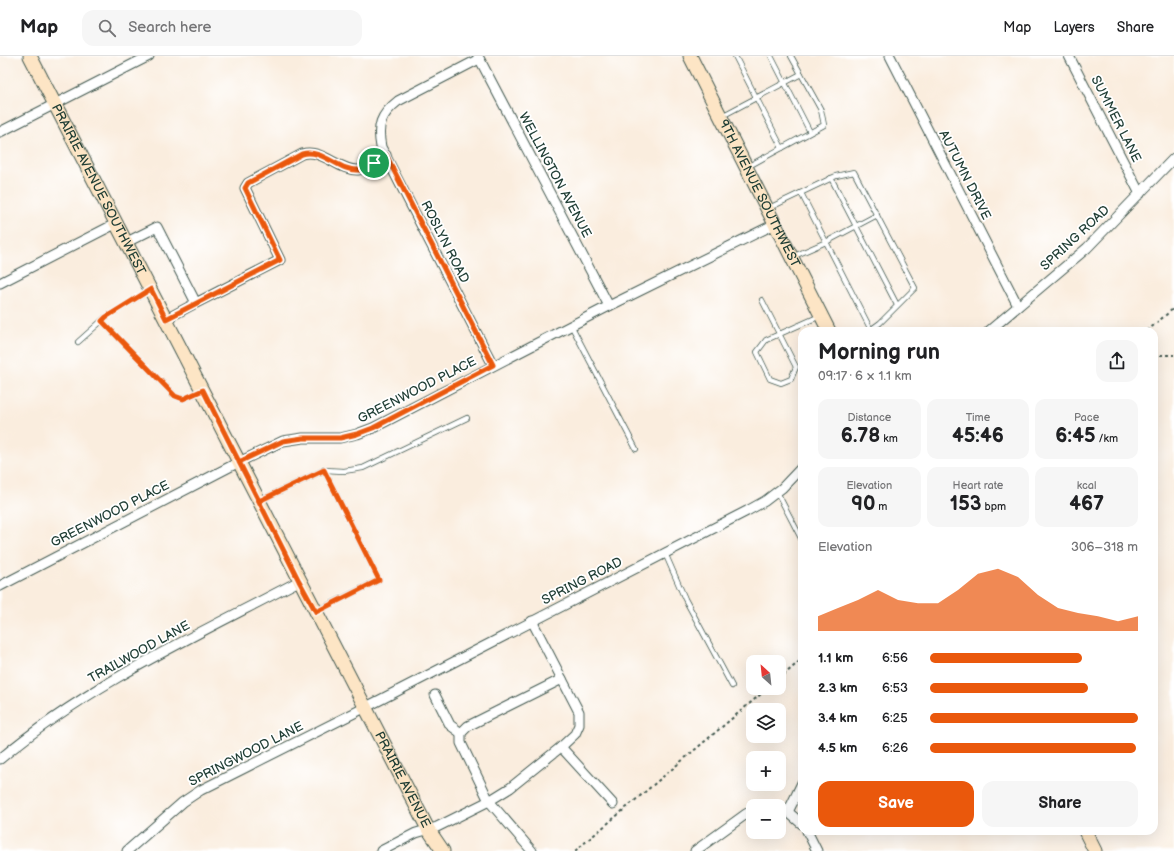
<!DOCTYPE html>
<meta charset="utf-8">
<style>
:root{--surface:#fff;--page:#f6f6f6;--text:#202124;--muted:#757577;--line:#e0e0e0;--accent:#ea580c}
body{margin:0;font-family:"Balsamiq Sans",sans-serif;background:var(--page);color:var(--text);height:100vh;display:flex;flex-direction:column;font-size:15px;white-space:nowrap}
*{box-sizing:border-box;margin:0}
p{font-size:13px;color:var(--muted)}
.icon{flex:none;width:22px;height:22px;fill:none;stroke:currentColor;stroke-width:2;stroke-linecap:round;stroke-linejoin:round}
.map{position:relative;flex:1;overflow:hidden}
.sheet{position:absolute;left:798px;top:271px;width:360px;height:508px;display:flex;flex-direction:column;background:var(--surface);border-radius:12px;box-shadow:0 4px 16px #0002}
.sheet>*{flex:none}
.needle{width:26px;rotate:333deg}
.controls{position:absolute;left:746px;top:599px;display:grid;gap:8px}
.controls a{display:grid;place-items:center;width:40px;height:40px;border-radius:8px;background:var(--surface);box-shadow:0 4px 16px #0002;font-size:20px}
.pin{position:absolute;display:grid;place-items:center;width:34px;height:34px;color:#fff;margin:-17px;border:2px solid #fff;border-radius:50%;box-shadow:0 1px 4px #0007}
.round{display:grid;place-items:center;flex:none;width:42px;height:42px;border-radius:12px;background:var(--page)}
.summary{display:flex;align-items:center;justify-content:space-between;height:68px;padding:0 20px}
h1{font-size:22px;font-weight:700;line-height:30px}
.figures{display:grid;grid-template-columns:repeat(3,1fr);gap:6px;height:68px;padding:4px 20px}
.figures div{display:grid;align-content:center;border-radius:10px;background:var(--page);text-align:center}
.figures b{font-size:20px;font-weight:700}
.figures small{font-size:11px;font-weight:400}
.figures p{font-size:11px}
.chart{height:112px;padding:8px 20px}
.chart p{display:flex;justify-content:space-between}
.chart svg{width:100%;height:72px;margin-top:4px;fill:var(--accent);opacity:.7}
.cta{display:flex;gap:8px;margin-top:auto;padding:8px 20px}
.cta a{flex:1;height:46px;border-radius:12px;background:var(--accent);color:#fff;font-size:16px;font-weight:700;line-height:46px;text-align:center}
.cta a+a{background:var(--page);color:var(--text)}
ul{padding:0 20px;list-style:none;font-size:13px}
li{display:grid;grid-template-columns:64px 48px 1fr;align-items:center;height:30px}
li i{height:10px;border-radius:5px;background:var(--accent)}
header{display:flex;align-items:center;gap:24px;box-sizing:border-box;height:56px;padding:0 20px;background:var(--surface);border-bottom:1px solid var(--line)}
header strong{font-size:19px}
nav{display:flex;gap:22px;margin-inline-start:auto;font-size:14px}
.search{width:280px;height:36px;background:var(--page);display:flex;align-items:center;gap:10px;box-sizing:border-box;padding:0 14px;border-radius:12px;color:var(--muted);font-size:15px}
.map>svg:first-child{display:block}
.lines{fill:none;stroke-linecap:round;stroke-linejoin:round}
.lane-casing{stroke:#40574e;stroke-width:6}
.street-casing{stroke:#40574e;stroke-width:11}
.secondary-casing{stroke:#40574e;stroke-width:15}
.path{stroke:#40574e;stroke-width:2;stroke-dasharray:3 3;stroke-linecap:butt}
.lane{stroke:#fff;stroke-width:4.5}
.street{stroke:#fff;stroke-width:9}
.secondary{stroke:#fde5c5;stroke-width:13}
.route-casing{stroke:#fff;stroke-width:8}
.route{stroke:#ea580c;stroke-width:5}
.labels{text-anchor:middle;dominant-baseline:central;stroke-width:3.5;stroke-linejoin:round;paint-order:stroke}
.street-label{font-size:13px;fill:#1f3d34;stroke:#fff}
</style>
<header>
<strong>Map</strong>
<div class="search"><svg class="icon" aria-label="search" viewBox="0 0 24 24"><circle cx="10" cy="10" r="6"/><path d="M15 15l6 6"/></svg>Search here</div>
<nav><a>Map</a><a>Layers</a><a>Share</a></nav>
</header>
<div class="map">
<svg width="1174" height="795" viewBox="0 0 1174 795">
<rect width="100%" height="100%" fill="#fff"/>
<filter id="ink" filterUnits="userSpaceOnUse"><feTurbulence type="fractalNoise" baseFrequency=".025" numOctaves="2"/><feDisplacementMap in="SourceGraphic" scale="8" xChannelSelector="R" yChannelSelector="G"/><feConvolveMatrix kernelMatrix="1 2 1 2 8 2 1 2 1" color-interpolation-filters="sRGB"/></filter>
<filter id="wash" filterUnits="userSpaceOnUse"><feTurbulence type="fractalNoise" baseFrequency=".012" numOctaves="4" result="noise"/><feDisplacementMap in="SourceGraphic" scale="16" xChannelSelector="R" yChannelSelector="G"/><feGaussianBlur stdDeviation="0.9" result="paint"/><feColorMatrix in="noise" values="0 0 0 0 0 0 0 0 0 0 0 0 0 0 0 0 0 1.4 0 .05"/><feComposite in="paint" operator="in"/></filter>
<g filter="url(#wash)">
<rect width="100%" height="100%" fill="#faedde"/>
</g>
<g filter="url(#ink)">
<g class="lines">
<defs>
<g id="lane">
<polyline points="735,0 782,92"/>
<polyline points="771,0 810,76"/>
<polyline points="722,60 801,18"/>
<polyline points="747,111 824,69 821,54 791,0"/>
<polyline points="831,122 897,249"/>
<polyline points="801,137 871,274"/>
<polyline points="769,152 836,120 854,116 915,232 880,267 869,275"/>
<polyline points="792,201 826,186 877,159"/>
<polyline points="762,244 796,311 791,323 781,327 770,323 757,296 766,284 820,260"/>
<polyline points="102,265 175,340 183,343 202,335"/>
<polyline points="571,269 636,393"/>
<polyline points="78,286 106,261 150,234"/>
<polyline points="777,436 802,484"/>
<polyline points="261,444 324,414 344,415 363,412 467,362"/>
<polyline points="665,497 685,543 732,630"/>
<polyline points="317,555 379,524 324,414"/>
</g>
<g id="street">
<polyline points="478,0 609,250"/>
<polyline points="890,0 1018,250"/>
<polyline points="1069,0 1140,138"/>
<path d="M479,3L398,45C380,59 377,70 381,91L493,309"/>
<polyline points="0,76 149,0"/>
<path d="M127,186L157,171L196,247L280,204L245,132L248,127L302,98C322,92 339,115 358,114C368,113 378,104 386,99"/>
<polyline points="0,227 117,167"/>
<polyline points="166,263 196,247"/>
<polyline points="989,275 1087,192 1174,102"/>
<polyline points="0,530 239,406 283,385 303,382 340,382 357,378 373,372 609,250 775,168"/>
<polyline points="435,639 450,669 461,677"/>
<polyline points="561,691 613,748"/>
<path d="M0,703C89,628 197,579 299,525"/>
<polyline points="779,753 788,756 802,768"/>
<polyline points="788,756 802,727"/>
<polyline points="807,775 817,795"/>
<polyline points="127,795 183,746 201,734 376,646 747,455 765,445 782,432 802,411"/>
<polyline points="381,795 416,777 437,771 489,745 510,732 561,691 575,678 579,669 579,656 532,565"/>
<polyline points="532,795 489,745 461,687 461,677 468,670 562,623"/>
<polyline points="695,795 746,758 753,754"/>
</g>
<g id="secondary">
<path id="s1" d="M30,0L428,773L443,795"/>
<path id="s2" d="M690,0L829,275"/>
<polyline points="1085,775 1095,795"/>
</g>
</defs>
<use href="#lane" class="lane-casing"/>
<use href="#street" class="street-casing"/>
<use href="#secondary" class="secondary-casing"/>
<g class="path">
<polyline points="1147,275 1174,252"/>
<polyline points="1154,299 1174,299"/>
<polyline points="779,623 802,603"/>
<polyline points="575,795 768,632"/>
</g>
<use href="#lane" class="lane"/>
<use href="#street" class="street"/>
<use href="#secondary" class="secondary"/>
</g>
</g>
<g class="lines" filter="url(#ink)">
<defs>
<path id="route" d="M374,107C369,109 364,113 359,114C339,116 323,92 302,98L248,127L245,132L280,204L166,263L151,233L106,261L102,265L175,340L183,343L203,334L299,525L316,556L379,524L324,414L259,445L239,406L283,385L303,382H340L357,378L373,372L493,309L386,99L374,107"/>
</defs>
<use href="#route" class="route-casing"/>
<use href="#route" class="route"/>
</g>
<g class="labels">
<g class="street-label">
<text transform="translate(1116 63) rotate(63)">SUMMER LANE</text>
<text transform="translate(555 119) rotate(62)">WELLINGTON AVENUE</text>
<text transform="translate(965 119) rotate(63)">AUTUMN DRIVE</text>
<text stroke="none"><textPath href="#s1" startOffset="150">PRAIRIE AVENUE SOUTHWEST</textPath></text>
<text stroke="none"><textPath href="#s2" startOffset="154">9TH AVENUE SOUTHWEST</textPath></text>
<text transform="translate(1075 182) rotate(-43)">SPRING ROAD</text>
<text transform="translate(445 186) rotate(63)">ROSLYN ROAD</text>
<text transform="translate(417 334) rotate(-27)">GREENWOOD PLACE</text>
<text transform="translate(110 458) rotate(-27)">GREENWOOD PLACE</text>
<text transform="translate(582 525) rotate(-27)">SPRING ROAD</text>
<text transform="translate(139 596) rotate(-29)">TRAILWOOD LANE</text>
<text transform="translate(246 698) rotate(-27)">SPRINGWOOD LANE</text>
<text stroke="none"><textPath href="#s1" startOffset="814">PRAIRIE AVENUE</textPath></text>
</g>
</g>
</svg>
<div class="controls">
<a><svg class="needle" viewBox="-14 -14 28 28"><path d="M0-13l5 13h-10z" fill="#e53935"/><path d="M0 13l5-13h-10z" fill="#757577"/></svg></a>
<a><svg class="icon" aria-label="layers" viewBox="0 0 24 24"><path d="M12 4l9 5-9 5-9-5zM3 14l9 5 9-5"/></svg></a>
<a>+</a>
<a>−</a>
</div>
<div class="pin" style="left:374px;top:107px;background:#1e9e55"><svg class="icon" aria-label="arrive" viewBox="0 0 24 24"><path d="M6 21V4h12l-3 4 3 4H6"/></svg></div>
<section class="sheet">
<div class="summary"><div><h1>Morning run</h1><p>09:17 · 6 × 1.1 km</p></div><a class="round"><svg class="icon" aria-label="share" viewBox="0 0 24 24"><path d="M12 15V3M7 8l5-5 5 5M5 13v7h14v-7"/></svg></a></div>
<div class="figures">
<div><p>Distance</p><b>6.78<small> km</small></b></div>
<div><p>Time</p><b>45:46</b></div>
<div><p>Pace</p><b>6:45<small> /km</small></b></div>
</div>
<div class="figures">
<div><p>Elevation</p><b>90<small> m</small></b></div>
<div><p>Heart rate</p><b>153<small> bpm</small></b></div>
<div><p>kcal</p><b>467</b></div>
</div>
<div class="chart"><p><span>Elevation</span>306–318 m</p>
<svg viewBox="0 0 160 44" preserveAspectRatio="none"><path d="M0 44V35L10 30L20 25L30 19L40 25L50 27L60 27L70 19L80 9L90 6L100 11L110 22L120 30L130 33L140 35L150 38L160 35V44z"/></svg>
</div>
<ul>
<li><b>1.1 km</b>6:56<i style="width:73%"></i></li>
<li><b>2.3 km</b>6:53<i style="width:76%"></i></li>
<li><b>3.4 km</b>6:25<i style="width:100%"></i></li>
<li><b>4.5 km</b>6:26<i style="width:99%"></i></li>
</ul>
<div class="cta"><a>Save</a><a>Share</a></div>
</section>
</div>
